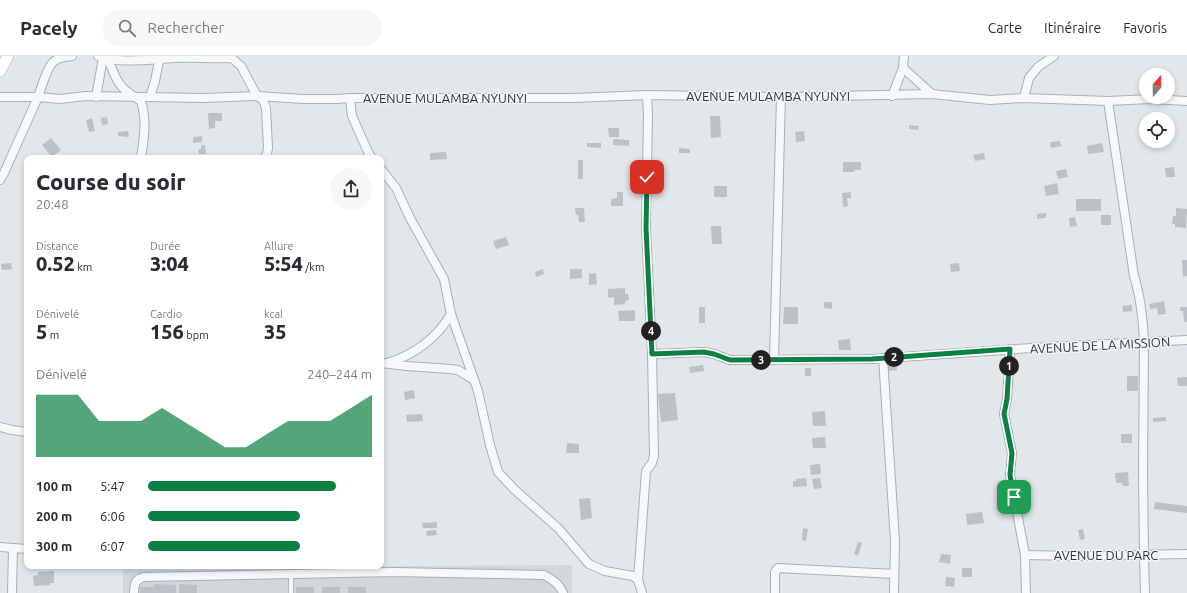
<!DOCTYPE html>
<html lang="fr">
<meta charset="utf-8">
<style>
:root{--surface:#fff;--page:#f7f7f7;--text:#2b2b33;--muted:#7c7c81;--line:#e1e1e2;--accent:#0b8043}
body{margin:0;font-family:Ubuntu,sans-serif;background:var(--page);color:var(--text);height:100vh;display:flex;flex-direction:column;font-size:15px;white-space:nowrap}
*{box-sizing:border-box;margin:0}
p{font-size:13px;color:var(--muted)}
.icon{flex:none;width:22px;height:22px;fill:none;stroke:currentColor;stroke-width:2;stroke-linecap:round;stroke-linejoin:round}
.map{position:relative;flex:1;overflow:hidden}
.panel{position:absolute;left:24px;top:99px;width:360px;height:414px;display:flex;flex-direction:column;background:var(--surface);border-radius:8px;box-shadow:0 2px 6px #0003}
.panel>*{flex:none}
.needle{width:26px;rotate:20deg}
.fabs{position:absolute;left:1139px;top:12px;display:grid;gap:8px}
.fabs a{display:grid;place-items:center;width:36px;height:36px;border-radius:50%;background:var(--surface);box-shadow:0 2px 6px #0003;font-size:20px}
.pin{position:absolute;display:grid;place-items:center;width:34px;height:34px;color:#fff;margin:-17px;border-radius:8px;box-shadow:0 2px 6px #0006}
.km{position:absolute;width:20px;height:20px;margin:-10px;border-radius:50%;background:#222;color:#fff;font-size:11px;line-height:20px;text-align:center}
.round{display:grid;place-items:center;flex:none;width:42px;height:42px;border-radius:21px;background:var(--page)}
.summary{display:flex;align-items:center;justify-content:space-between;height:68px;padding:0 12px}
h1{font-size:22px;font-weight:800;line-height:30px}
.metrics{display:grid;grid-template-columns:repeat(3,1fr);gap:6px;height:68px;padding:4px 12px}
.metrics div{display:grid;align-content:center}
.metrics b{font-size:20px;font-weight:800}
.metrics small{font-size:11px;font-weight:400}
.metrics p{font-size:11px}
.chart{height:112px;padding:8px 12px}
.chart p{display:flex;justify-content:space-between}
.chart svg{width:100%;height:72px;margin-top:4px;fill:var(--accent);opacity:.7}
ul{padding:0 12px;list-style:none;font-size:13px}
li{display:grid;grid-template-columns:64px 48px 1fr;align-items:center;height:30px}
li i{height:10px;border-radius:5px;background:var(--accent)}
header{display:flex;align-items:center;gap:24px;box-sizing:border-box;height:56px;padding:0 20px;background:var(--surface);border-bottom:1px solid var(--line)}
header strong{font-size:19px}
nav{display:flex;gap:22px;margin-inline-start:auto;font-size:14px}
.search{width:280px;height:36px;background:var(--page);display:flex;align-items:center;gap:10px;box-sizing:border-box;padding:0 14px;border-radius:22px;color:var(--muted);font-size:15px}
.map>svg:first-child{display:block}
.built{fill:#d2d7dc}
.building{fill:#bcc1c7}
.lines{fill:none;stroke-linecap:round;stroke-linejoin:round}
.lane-casing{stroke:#aaafb4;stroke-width:5.5}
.street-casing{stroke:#aaafb4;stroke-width:10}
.secondary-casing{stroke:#aaafb4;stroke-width:12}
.lane{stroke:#f6f8f9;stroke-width:4}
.street{stroke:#f6f8f9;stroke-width:8}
.secondary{stroke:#fff;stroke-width:11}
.route-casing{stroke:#fff;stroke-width:8}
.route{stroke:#0b8043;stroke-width:5}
.labels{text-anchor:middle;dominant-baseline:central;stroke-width:3;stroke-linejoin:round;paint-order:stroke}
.street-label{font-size:13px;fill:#2e3741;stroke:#f4f6f8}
</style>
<header>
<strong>Pacely</strong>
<div class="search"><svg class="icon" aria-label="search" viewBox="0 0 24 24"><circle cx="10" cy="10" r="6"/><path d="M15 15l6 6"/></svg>Rechercher</div>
<nav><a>Carte</a><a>Itinéraire</a><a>Favoris</a></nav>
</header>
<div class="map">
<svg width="1187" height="537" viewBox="0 0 1187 537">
<rect width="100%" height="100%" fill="#e4e7ea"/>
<polygon class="built" points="572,509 572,537 123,537 123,512"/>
<g class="building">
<polygon points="208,57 222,57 222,65 215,65 215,72 209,73"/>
<polygon points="710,60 720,60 721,81 711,82"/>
<polygon points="107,61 108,68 102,69 101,62"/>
<polygon points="92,62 95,75 89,76 86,64"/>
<polygon points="909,69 919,70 918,74 909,73"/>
<polygon points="608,72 619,72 619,81 609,81"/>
<polygon points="128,75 129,81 118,80 118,76"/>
<polygon points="804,75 805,85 796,86 795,76"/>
<polygon points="202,80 202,86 193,87 193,81"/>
<polygon points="51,82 61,94 52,101 42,89"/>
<polygon points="613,83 629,84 629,90 613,89"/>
<polygon points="1060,85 1061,90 1051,92 1050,86"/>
<polygon points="587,87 601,87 601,92 587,91"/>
<polygon points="1102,87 1104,96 1088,98 1087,90"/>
<polygon points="205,89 206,98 199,98 198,93 201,93 201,90"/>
<polygon points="679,92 690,93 690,97 679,97"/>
<polygon points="446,96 447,103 430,104 430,97"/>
<polygon points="984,97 985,103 975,105 973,99"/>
<rect x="578" y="104" width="5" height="19"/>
<polygon points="843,106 861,106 861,114 854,114 854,116 843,116"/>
<polygon points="1174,111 1175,121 1166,121 1165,112"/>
<polygon points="1066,113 1068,121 1058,123 1056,115"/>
<polygon points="1057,127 1059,138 1046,140 1044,130"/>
<rect x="714" y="130" width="13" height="11"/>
<polygon points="617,136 623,136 623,150 611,150 611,143 617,142"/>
<polygon points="851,136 851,142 847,142 848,150 843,151 842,137"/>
<rect x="1076" y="143" width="25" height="12"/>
<polygon points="575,152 584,152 585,166 579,166 578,159 576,159"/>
<polygon points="1176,152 1187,153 1186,172 1175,171 1175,168 1172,168 1173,160 1176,160"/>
<polygon points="1046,157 1046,162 1037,163 1037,158"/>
<rect x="1101" y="159" width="10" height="10"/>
<polygon points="1075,161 1077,170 1070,171 1069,162"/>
<polygon points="711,170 721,170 722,188 712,188"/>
<polygon points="506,181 509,189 496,193 493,185"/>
<polygon points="1182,204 1187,204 1187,220 1183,221"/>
<polygon points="11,207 12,213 2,214 1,208"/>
<polygon points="959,207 960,215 951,216 950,208"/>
<polygon points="543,213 544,218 536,221 535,216"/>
<polygon points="570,213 582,213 582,222 570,223"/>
<polygon points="596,217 597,228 589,229 589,218"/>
<polygon points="625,232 625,238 628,238 629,244 625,245 625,248 614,249 614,241 608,242 608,233"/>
<polygon points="1164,245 1166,258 1158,259 1157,252 1150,253 1149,248"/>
<polygon points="824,246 832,246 832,253 824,252"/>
<polygon points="1132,249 1132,255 1123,256 1122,250"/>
<rect x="699" y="251" width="6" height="16"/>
<polygon points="784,251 798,251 798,268 783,268"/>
<polygon points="1180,251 1187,251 1187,266 1184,266 1183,255 1180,255"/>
<polygon points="635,254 635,265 619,265 618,255"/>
<polygon points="850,283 851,294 839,294 838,284"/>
<polygon points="896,308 897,314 888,315 887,309"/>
<polygon points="703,309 704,315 690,317 689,311"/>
<rect x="805" y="312" width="6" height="8"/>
<rect x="1127" y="320" width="11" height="15"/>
<polygon points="1187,321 1187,330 1178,330 1177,322"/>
<polygon points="414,334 415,342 405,344 404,336"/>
<polygon points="675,337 678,364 661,366 658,338"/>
<polygon points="825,355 826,370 813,370 812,356"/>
<polygon points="422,358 423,365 407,366 406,359"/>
<polygon points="1166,361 1166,365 1153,366 1153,362"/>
<rect x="1121" y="378" width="11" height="9"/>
<polygon points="825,381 826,392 813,392 812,382"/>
<polygon points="567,387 579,388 579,397 566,397"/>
<polygon points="820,408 821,418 811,419 810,409"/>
<polygon points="1128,416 1129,430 1123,430 1122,427 1116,427 1115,417"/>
<polygon points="806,422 807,430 793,431 793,425 796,425 796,423"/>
<polygon points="820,422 822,432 814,433 812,423"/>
<polygon points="590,442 592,462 581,464 579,443"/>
<polygon points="1155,446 1187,450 1187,457 1154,453"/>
<polygon points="982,456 984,467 967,469 966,458"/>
<polygon points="437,466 437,472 423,472 422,467"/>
<polygon points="803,472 808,473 806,485 802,484"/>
<polygon points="1083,473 1085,483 1080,484 1078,474"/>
<polygon points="436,474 437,479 427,480 426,475"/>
<polygon points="858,486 862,487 858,500 854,498"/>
<polygon points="941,498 951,499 950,508 939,506"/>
<rect x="962" y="512" width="10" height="9"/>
<polygon points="54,515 54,527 50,527 50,529 34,530 33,520 38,519 38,516"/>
<polygon points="946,521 955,522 954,531 945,530"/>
<polygon points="154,528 176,529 176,537 140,537 140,531 154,531"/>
<polygon points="179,528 197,529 197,537 179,537"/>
<rect x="296" y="531" width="18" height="6"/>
<rect x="322" y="531" width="18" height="6"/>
<rect x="348" y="531" width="18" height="6"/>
</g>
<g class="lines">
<defs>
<polyline id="lane" points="291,537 291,518"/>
<g id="street">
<path d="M98,0C116,8 154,3 175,2C193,1 212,3 231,2"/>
<polyline points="229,0 241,10 257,40 263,44 266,52 268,92 267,98 264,102"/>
<path d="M108,3C113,15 117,29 128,36C132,40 137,42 141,45C147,64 144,83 141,102"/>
<polyline points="903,12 932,38"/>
<polyline points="892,40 903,12 904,0"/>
<path d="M0,41H38C41,33 48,7 56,4C61,1 67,1 72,0"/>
<polyline points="96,41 103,2"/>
<polyline points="150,41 155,25 160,0"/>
<polyline points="350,42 352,60 369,98 372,102"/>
<polyline points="1024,42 1029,22 1038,11 1054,0"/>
<path d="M1108,45L1134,220C1141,242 1143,264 1144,286L1143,418L1144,498L1145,537"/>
<polyline points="381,113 396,132 410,162 444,223 451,258 478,335 490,389 498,416 515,434 558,472 589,508 605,515 633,520 638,524 642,537"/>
<polyline points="0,124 4,117 38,41 60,43 86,40 204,42 257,40 303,43 336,43 350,42 574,42 647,39 781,41 932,38 990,44 1024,42 1108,45 1150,43 1187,45"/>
<polyline points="1010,293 1007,343 1004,358 1012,397 1010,419 1025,499 1026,537"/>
<polyline points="652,298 704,296 714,298 730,304 872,303 1032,292 1187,284"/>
<polyline points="883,302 895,485 894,537"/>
<polyline points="774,304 781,41"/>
<polyline points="381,307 407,310 450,313 458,314 474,324"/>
<path d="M387,307C413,300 438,281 451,258"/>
<polyline points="0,371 12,374 27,376"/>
<polyline points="0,491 27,493"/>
<polyline points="1025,499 1078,500 1187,498"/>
<polyline points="638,524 646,415 652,407 654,400 652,298 646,172 648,58 647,39"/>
<polyline points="12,537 13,492"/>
<path d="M134,537C134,529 135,523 144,521L394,516L544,519C552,523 560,528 563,537"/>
<polyline points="775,537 775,516 778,512 894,518"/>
</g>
<polyline id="secondary" points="0,15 8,0"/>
</defs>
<use href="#lane" class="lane-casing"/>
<use href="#street" class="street-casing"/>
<use href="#secondary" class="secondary-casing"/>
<use href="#lane" class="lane"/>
<use href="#street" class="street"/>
<use href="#secondary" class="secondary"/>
</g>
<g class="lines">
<defs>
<polyline id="route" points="647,121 646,172 652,298 704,296 714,298 730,304 872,303 1010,293 1007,343 1004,358 1012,397 1010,419 1014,441"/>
</defs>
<use href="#route" class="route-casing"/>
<use href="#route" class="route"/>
</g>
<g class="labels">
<g class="street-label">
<text x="768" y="40">AVENUE MULAMBA NYUNYI</text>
<text x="445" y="42">AVENUE MULAMBA NYUNYI</text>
<text transform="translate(1100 289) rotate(-3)">AVENUE DE LA MISSION</text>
<text x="1106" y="499">AVENUE DU PARC</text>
</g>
</g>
</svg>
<div class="fabs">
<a><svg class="needle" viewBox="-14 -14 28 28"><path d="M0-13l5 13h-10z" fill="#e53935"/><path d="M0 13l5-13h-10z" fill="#7c7c81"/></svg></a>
<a><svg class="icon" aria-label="locate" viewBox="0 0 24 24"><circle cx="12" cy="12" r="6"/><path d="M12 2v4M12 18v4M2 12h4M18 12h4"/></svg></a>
</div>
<div class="pin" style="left:1014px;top:441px;background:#1e9e55"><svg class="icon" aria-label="arrive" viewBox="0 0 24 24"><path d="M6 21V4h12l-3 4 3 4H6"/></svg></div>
<div class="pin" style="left:647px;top:121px;background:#d93025"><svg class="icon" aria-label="check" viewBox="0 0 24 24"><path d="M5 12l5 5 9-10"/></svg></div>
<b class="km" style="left:1009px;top:310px">1</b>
<b class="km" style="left:894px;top:301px">2</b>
<b class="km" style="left:761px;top:304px">3</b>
<b class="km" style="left:651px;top:275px">4</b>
<section class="panel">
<div class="summary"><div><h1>Course du soir</h1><p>20:48</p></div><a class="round"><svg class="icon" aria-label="share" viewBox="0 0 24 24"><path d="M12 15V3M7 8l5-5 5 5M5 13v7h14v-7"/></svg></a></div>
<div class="metrics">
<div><p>Distance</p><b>0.52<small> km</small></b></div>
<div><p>Durée</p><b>3:04</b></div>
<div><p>Allure</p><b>5:54<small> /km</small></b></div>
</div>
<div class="metrics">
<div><p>Dénivelé</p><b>5<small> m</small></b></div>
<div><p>Cardio</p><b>156<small> bpm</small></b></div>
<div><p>kcal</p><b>35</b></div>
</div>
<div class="chart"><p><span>Dénivelé</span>240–244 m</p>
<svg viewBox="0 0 160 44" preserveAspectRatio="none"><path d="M0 44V6L10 6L20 6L30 22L40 22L50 22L60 14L70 22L80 30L90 38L100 38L110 30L120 22L130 22L140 22L150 14L160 6V44z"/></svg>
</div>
<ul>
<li><b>100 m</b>5:47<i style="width:84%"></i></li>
<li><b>200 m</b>6:06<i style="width:68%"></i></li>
<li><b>300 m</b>6:07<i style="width:68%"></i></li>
</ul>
</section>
</div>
